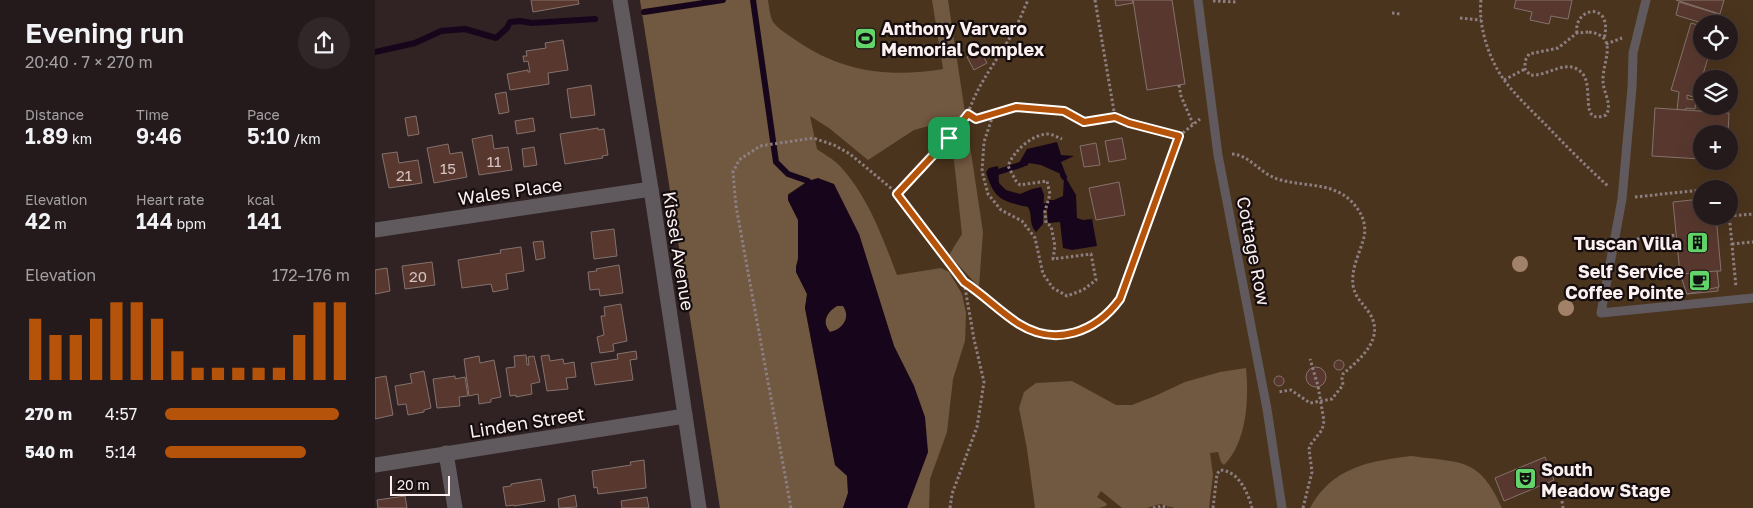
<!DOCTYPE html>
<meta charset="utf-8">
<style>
:root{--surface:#251a1b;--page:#312728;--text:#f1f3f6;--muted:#a3a1a3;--line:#42383a;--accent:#b45309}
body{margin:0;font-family:"Golos Text",sans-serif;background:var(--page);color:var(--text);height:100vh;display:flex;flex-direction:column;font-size:19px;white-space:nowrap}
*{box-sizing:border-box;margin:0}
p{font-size:16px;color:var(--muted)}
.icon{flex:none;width:28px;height:28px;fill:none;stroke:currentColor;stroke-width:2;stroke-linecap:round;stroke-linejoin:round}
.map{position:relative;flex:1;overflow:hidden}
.side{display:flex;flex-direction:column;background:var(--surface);width:375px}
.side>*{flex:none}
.fabs{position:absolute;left:1318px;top:15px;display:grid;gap:10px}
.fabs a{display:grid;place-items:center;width:45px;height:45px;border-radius:50%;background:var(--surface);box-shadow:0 5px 20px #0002,0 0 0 1px var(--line);font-size:25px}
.scale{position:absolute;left:15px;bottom:12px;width:60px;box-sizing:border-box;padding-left:5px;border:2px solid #fcf0f1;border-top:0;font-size:14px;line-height:18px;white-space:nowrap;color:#fcf0f1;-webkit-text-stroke:4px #150d0e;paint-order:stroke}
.pin{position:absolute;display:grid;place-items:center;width:42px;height:42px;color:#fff;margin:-21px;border-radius:10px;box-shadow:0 2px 8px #0006}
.round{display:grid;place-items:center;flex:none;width:52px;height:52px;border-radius:26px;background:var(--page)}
.summary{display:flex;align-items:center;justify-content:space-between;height:85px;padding:0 25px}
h1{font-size:28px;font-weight:600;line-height:38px}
.metrics{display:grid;grid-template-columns:repeat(3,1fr);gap:8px;height:85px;padding:5px 25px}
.metrics div{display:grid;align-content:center}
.metrics b{font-size:21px;font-weight:600}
.metrics small{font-size:14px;font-weight:400}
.metrics p{font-size:14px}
.chart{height:140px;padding:10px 25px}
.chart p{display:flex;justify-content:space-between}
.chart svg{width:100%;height:90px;margin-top:5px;stroke:var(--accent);stroke-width:6}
ul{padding:0 25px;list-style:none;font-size:16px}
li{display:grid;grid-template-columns:80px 60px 1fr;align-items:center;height:38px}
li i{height:12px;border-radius:6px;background:var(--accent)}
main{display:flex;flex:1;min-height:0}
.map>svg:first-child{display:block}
.green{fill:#4b341d;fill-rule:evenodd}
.forest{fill:#715840}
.water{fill:#17061b;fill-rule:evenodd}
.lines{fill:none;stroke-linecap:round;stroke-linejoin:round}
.stream{stroke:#17061b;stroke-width:6}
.building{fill:#58382e;stroke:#84726d}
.path{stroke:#8d7f81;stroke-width:3;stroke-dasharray:2.5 2.5;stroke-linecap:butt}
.lane{stroke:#60595d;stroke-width:9}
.street{stroke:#60595d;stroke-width:15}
.tree{fill:#a28169}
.route-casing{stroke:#fff;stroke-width:10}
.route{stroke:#b45309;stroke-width:6}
.labels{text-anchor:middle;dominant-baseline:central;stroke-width:4.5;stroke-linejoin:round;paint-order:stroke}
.number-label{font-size:15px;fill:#d3c2c0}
.poi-label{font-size:18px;font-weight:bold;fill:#fcf0f1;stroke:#150d0e;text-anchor:start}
.street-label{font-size:18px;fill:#fcf0f1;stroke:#150d0e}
</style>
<main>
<section class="side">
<div class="summary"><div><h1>Evening run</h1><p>20:40 · 7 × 270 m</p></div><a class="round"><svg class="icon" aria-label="share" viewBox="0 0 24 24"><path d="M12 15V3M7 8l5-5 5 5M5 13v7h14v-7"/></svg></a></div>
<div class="metrics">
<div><p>Distance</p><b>1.89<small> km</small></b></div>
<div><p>Time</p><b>9:46</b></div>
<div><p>Pace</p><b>5:10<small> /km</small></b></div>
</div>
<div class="metrics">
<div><p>Elevation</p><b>42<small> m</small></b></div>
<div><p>Heart rate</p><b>144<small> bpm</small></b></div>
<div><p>kcal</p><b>141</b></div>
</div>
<div class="chart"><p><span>Elevation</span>172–176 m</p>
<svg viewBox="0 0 160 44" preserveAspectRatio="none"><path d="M5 44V14M15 44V22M25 44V22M35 44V14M45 44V6M55 44V6M65 44V14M75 44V30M85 44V38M95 44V38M105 44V38M115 44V38M125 44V38M135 44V22M145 44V6M155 44V6"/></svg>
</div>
<ul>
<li><b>270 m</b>4:57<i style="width:94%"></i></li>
<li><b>540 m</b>5:14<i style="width:76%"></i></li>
</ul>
</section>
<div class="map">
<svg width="1378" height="508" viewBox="0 0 1378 508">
<rect width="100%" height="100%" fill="#312224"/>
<path class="green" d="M265,0H1378V508H345ZM1326,24H1354V51H1326ZM1326,79H1354V106H1326ZM1326,134H1354V161H1326ZM1326,189H1354V216H1326Z"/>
<g class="forest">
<path d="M265,0H393C394,7 395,16 398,22C404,30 414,35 422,41C467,72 515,78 568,69L557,0H573L608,232L604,287L574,255L587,234L577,142L561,124L539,130L493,160L454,128L435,116L442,149C449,154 458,159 464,165C493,196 507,236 522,275L566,268L574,272L587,294L591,313L590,341L578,379L572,432L555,479L554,508H532L553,452L539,386L519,346L484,234L433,181L413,194V200L423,220V259L421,267V272L432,294L430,308L460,465L472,475L473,493L468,508H345Z"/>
<path d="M462,306H468C476,317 469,329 455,332C446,322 452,312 462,306Z"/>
<path d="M871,368C874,399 872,442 849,465L846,462L843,452L835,453L838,475L834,508H800L785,504L772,508H747L726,491L722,497L732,504L731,506L724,508H660L652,449L644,408L649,392L661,383L697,381L741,405H757L780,396L810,382L845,372Z"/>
<path d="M1036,456C1087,463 1104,457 1127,508H935C957,467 995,461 1036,456Z"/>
</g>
<g class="water">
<polygon points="682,142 686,155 699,156 686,162 690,172 688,175 666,165 654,163 652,166 644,163 652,149"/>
<path d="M623,166L624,183L631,190L645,194L657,189L666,187L669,195L668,224L661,232C653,223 658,215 653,207C626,201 619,199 611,172L614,168Z"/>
<polygon points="689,177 691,178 701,195 702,218 708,220 717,219 722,246 697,250 688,248 685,222 673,223 672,211 674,200 679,200 688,196"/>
<path d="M443,178L459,184L484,234L519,346L539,386L550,417L553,452L532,508H468L473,493L472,476L460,465L430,308L432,294L421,272V267L423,259V220L413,200V195L433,181ZM462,306H468C476,317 468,329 455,332C446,322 452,312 462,306Z"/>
</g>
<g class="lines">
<g class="stream">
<polyline points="378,0 401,162 413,174 433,181"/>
<polyline points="269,12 348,0"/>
<polyline points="0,52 40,43 66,31 90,29 121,38 132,28 135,22 145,21 157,23 220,19"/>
<polyline points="623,172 648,164"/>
<polyline points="688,175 689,177"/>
<polyline points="668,207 672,206"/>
</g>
</g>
<g class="building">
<polygon points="156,0 203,0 204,4 158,12"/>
<polygon points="740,0 757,0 758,3 741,6"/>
<polygon points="758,0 797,0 810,84 772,90"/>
<polygon points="1141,0 1197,0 1193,19 1176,16 1174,24 1155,20 1157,12 1139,8"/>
<polygon points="1301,0 1349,0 1345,14"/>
<polygon points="1304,2 1340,13 1337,24 1330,24 1301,15"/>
<polygon points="1316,23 1326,26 1326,51 1335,51 1321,98 1312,95 1312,99 1321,100 1320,109 1311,108 1311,110 1302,110 1304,92 1296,90"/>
<polygon points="188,40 193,70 173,73 174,84 135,90 132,74 153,70 153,72 155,72 153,61 149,62 148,56 152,56 151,51 171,48 170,43"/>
<polygon points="605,50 612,63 599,70 592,57"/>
<polygon points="216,85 220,115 196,118 192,89"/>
<polygon points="131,92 134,112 124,114 120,94"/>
<polygon points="1280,108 1354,113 1353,134 1326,134 1326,159 1277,156"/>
<polygon points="41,116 44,134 33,136 30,118"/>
<polygon points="158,118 160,131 142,134 140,121"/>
<polygon points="223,128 223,130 229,129 233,155 227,156 228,158 190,164 185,134"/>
<polygon points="117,135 119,149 133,147 137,170 104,175 97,139"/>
<polygon points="747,138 751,159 734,162 730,141"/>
<polygon points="721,143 725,165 709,167 705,146"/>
<polygon points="73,144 75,154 87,152 92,177 59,183 52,148"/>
<polygon points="159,147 162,165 149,167 147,149"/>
<polygon points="22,152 24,163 43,160 47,183 14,188 7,154"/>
<polygon points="744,182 750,215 721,220 714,188"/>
<polygon points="1326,199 1326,216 1341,216 1346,271 1342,271 1343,291 1312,294 1310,274 1305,274 1298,202"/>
<polygon points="239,229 242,256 219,259 216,232"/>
<polygon points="168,241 170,258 161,260 158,242"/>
<polygon points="146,247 149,271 131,274 133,289 118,292 116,284 87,288 83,260 126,253 125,250"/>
<polygon points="57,262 60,285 30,289 27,266"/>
<polygon points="244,265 248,293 225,296 224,289 215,290 213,272 222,271 221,269"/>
<polygon points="12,268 15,291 0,294 0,270"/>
<polygon points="1342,271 1344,287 1312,294 1305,274"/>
<polygon points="246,304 252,341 238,344 239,351 225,353 222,337 229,335 226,316 230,316 229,307"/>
<polygon points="261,351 262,359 255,360 258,380 220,385 216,363 243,359 242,354"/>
<polygon points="151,355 152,365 154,365 153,357 159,356 165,382 156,384 157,394 141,397 141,395 135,396 131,368 140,367 139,356"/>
<polygon points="174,355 175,361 188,359 189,364 199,362 201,377 191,378 193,389 172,391 166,356"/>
<polygon points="104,356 105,363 119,360 126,397 116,399 116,402 104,404 103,394 94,396 89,359"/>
<circle cx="964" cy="365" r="5"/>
<circle cx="941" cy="377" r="10"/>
<polygon points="49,371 56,408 49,410 49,412 33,415 31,404 23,405 20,386 37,383 35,374"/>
<circle cx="904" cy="381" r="5"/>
<polygon points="11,376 18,415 0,419 0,378"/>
<polygon points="80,376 80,379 90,377 93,396 84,397 85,406 62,408 58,379"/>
<polygon points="1170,457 1179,480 1129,501 1120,478"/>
<polygon points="269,460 271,488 223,494 222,487 219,488 217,471 256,465 255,462"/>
<polygon points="166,479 170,501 139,506 139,505 131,506 128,487 136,486 136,484"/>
<polygon points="200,495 202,507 184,508 183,499"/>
<polygon points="30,496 32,508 3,508 2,500"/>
<polygon points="272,497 274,508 247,508 246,501"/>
</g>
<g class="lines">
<g class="path">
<polyline points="720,0 740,117"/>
<path d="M1106,0C1103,26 1114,59 1129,80C1141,96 1157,111 1171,125C1191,146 1212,167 1234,187"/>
<polyline points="838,1 862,2"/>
<polyline points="1017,13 1025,14"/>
<polyline points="1085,18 1106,20"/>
<path d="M1214,32C1245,36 1227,62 1228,81C1228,92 1238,105 1231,115C1203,126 1220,87 1207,73C1192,57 1173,77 1155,75L1150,69V61L1154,54L1183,48L1202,33Z"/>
<path d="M1202,33C1198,7 1239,0 1229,39"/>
<polyline points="1231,44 1247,38"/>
<polyline points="1129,80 1150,69"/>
<polyline points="804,85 806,96 818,124"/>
<path d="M593,114C602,84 623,60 638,32C644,22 648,11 653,0"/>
<path d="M618,115L609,142L607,171L613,194L626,210L647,221L660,238L668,274L678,288L692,296L708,290L721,280L716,254L678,259L680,246L676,226L671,223L670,211L675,194L672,181L645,185L641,181L633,166C638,152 656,135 672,134C677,134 682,137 687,139"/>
<path d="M857,154C876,155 885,175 906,180C936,188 965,181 984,211C989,219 991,228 989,237C985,253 976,268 978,285C980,298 988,303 995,314C1010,339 985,359 968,374L967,378L968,385L957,399L935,403L916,390L903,392"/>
<polyline points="1343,189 1351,189"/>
<polyline points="1260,197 1326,190"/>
<polyline points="1354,213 1361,287"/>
<polyline points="1354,216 1378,214"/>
<polyline points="1252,240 1301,235"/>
<polyline points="1357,244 1378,242"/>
<path d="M590,282C609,295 625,312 645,324C682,347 721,332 745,299L804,136"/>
<polyline points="1187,501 1188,508"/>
<polyline points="416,508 361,206 358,172 364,160 385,146 438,138 459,145 475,154 523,194"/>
<polyline points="575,508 577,494 602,427 609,382 599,339 589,282 523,194 574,138 593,114 601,119 641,107 689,111 709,122 740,117 754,123 804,136 825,119"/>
<polyline points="778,508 787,506 793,508"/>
<path d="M838,508L842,474L845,470C864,471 873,493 877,508"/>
<polyline points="928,508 937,472 934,449 936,444 947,430 949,421 943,386 935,359"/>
</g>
<g class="lane">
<polyline points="823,0 843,155 892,409 907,508"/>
<polyline points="1271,0 1258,53 1257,88 1247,199 1226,313 1378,298"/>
</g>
<g class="street">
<polyline points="245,0 276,189 324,508"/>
<polyline points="0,230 276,189"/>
<polyline points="71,453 80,508"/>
<polyline points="0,465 310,416"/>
</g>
</g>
<g class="tree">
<circle cx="1145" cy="264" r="8"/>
<circle cx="1191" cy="308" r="8"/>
</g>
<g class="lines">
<defs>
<path id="route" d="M641,107L689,111L709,122L740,117L754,123L804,136L745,299C721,332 681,347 644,324C625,312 609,295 589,282L522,194L574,138L593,114L601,119Z"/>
</defs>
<use href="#route" class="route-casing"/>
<use href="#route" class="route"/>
</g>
<defs>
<symbol id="stadium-square" viewBox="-11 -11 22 22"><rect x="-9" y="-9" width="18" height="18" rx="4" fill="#62d469" stroke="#150d0e"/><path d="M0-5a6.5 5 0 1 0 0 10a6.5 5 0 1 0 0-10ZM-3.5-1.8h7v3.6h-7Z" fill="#111"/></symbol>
<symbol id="building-square" viewBox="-11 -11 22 22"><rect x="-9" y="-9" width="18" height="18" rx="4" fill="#62d469" stroke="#150d0e"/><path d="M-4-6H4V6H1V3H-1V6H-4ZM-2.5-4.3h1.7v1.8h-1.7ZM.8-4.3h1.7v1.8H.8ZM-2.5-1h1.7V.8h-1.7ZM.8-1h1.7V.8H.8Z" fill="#111"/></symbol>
<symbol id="cafe-square" viewBox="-11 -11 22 22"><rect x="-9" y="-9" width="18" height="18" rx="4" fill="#62d469" stroke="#150d0e"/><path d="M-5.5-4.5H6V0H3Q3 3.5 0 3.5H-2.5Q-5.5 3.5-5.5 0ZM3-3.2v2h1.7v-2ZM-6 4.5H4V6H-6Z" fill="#111"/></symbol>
<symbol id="theatre-square" viewBox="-11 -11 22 22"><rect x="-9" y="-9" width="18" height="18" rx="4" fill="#62d469" stroke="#150d0e"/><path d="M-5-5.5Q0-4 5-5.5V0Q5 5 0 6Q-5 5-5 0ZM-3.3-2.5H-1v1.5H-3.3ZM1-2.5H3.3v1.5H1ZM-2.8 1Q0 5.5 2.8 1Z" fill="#111"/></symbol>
</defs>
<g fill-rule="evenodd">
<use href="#stadium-square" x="478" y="26" width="25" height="25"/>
<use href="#building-square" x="1310" y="230" width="25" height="25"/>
<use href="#cafe-square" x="1312" y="268" width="25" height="25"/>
<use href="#theatre-square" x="1138" y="466" width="25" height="25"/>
</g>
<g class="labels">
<g class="number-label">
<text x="119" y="161">11</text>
<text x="73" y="168">15</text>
<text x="29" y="175">21</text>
<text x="43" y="276">20</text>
</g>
<g class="poi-label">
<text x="506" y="28">Anthony Varvaro<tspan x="506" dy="21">Memorial Complex</tspan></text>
<text x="1307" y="243" text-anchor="end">Tuscan Villa</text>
<text x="1309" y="271" text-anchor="end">Self Service<tspan x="1309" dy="21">Coffee Pointe</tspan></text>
<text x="1166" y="469">South<tspan x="1166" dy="21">Meadow Stage</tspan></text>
</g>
<g class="street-label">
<text transform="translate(135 191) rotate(-8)">Wales Place</text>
<text transform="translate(304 251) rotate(81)">Kissel Avenue</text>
<text transform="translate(879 251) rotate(79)">Cottage Row</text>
<text transform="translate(152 422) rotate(-9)">Linden Street</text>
</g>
</g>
</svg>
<div class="fabs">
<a><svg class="icon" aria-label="locate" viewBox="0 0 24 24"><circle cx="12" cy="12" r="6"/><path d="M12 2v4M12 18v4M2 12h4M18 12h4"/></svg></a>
<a><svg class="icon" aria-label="layers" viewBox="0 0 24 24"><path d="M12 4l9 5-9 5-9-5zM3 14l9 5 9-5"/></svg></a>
<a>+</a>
<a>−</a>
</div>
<div class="scale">20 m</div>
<div class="pin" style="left:574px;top:138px;background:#1e9e55"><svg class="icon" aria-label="arrive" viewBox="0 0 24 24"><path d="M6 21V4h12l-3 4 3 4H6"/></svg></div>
</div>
</main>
